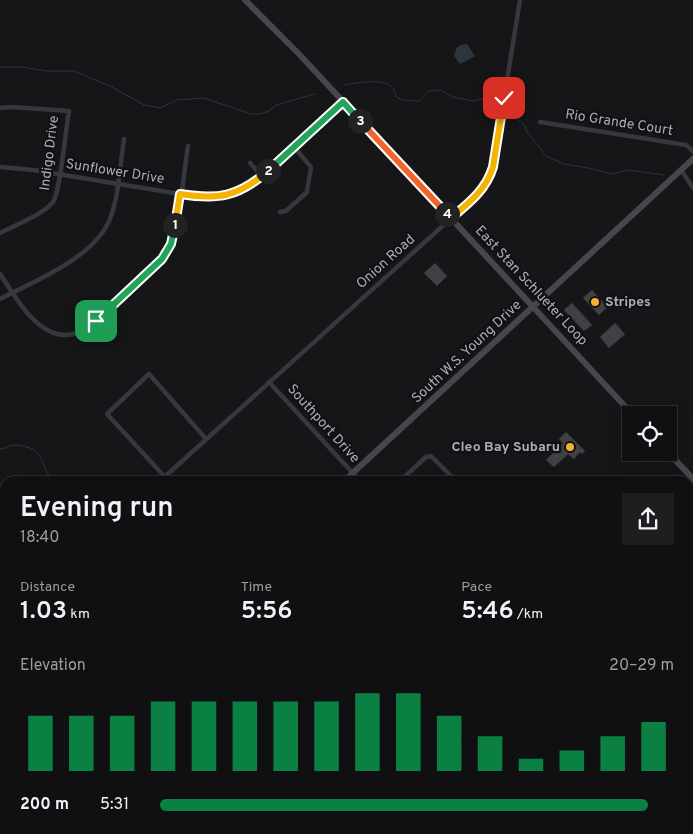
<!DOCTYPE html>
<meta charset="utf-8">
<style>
:root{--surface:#101012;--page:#1e1e20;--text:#f1f3f6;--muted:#9c9d9f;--line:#303032;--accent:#0b8043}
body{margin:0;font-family:Overpass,sans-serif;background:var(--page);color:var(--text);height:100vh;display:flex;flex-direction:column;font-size:19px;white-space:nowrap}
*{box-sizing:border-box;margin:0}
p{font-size:16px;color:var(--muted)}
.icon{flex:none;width:28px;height:28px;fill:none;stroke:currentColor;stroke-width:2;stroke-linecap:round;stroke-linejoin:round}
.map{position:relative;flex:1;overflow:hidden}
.drawer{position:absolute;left:0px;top:476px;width:694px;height:359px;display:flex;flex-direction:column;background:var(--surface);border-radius:15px 15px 0 0;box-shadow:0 2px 12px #0003,0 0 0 1px var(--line)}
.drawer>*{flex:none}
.controls{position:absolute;left:622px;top:406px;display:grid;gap:10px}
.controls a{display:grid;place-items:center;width:55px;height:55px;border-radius:0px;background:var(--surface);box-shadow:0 2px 12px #0003,0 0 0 1px var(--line);font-size:25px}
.pin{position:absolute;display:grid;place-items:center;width:42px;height:42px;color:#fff;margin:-21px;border-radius:10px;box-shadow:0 2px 8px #0006}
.km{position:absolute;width:25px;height:25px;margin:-12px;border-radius:50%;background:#222;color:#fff;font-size:14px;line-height:25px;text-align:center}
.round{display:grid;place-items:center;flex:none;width:52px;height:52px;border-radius:0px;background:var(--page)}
.summary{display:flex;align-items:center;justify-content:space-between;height:85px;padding:0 20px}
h1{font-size:28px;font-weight:600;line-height:38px}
.metrics{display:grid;grid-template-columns:repeat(3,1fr);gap:8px;height:85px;padding:5px 20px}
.metrics div{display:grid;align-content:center}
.metrics b{font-size:25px;font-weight:600}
.metrics small{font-size:14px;font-weight:400}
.metrics p{font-size:14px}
.chart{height:140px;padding:10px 20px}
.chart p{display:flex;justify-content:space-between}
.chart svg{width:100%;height:90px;margin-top:5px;stroke:var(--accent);stroke-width:6}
ul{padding:0 20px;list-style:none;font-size:16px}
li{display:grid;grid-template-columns:80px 60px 1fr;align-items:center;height:38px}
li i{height:12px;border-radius:6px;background:var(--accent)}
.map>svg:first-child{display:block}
.water{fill:#2c353c}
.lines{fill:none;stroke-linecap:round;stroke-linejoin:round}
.stream{stroke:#2c353c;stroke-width:1}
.building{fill:#404145;stroke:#303034}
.street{stroke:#37383d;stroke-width:4.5}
.secondary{stroke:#45474d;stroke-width:6}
.split-1-casing{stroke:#fff;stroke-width:10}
.split-2-casing{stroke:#fff;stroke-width:10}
.split-3-casing{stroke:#fff;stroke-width:10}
.split-4-casing{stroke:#fff;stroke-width:10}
.split-5-casing{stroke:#fff;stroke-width:10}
.split-1{stroke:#22a559;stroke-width:6}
.split-2{stroke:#f5b400;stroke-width:6}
.split-3{stroke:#22a559;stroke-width:6}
.split-4{stroke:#f0652b;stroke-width:6}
.split-5{stroke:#f5b400;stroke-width:6}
.poi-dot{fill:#f2b134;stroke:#111113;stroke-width:2}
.labels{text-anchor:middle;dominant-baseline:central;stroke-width:4.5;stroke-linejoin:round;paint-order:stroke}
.street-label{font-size:14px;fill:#a8adb8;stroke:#111113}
.poi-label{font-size:14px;font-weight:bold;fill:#a8adb8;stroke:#111113;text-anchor:start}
</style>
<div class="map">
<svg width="693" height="834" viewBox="0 0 693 834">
<rect width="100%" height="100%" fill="#161618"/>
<path class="water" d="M467,44L475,56L460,64L454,56C456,47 458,45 467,44Z"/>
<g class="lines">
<g class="stream">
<polyline points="0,67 21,67 46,71 74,71 112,87 144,105 156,107 160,108 177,100 204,98 251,114 260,114 269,111 276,105 315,94"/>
<path d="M344,85C356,83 382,78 391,86C394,88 395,93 396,97L403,100L419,101L428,91L440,90L453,97L474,101L485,98L499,106"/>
<polyline points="506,112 524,124 527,132 546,156 564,164 588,168 612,174 628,170 664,175"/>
<path d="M0,449C6,449 9,445 15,445C49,447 37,468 55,481"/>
<polyline points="541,830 545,834"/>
</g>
</g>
<g class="building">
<polygon points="435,263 447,276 437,286 424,273"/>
<polygon points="592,290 607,307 599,315 583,298"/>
<polygon points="572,303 592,325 584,331 564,310"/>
<polygon points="615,323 625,334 609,348 600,337"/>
<polygon points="566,432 585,451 582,454 580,452 574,459 568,454 554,467 546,460 563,443 559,439"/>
</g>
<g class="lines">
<g class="street">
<path d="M0,108L12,107L69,111C66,127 60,193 53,202C44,214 14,226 0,233"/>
<polyline points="540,122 686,145 693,151"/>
<polyline points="250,163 262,176"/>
<polyline points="0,167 33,170 198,197 228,195 246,188 262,176 343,102"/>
<polyline points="681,170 693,188"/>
<polyline points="280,212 286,211 307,192 311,167 294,147"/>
<path d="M0,274C18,300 45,353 85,329C100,320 113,306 126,294C142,280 164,265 171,244C181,213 183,178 188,146"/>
<path d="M0,299C35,281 95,257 110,219C119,196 120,164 124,139"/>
<polyline points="269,382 360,481"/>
<polyline points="165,477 107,414 149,374 206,439"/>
<polyline points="160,481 478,194 486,185 493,167 520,0"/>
<polyline points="400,481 426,457 431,456 456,481"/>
<polyline points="689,602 693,598"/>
<polyline points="689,646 693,651"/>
<polyline points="689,731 693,736"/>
<polyline points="689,783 693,779"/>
<polyline points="337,830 341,834"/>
<polyline points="611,830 615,834"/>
<polyline points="300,834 305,830"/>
<polyline points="357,834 361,830"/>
<polyline points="631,834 636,830"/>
</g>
<g class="secondary">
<polyline points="245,0 300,55 633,415"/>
<polyline points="668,452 693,479"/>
<polyline points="344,481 693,159"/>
<polyline points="0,585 5,590"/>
<polyline points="0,791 5,786"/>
<polyline points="224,830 228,834"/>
</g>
</g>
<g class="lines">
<defs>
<polyline id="split-1" points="96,321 162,259 171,244 175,225"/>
<path id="split-2" d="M175,225L180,194C218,200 238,197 268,171"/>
<polyline id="split-3" points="268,171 343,102 360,121"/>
<polyline id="split-4" points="360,121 447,214"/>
<path id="split-5" d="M447,214L451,218C469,203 486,190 493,167L504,98"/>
</defs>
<use href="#split-1" class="split-1-casing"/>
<use href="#split-2" class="split-2-casing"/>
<use href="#split-3" class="split-3-casing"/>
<use href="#split-4" class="split-4-casing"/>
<use href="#split-5" class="split-5-casing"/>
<use href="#split-1" class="split-1"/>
<use href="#split-2" class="split-2"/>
<use href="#split-3" class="split-3"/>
<use href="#split-4" class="split-4"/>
<use href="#split-5" class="split-5"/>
</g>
<g class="poi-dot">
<circle cx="595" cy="302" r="5"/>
<circle cx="570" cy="447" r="5"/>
</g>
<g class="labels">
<g class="street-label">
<text transform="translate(619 123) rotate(9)">Rio Grande Court</text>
<text transform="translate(50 153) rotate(-83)">Indigo Drive</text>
<text transform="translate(115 172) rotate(9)">Sunflower Drive</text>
<text transform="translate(386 262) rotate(-42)">Onion Road</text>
<text transform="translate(531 286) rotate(47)">East Stan Schlueter Loop</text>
<text transform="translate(467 352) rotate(-43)">South W.S. Young Drive</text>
<text transform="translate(323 424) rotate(48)">Southport Drive</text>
</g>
<g class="poi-label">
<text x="605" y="302">Stripes</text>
<text x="560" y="447" text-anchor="end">Cleo Bay Subaru</text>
</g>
</g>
</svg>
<div class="controls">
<a><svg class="icon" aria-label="locate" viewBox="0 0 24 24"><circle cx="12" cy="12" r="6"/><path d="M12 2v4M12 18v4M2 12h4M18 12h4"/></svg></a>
</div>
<div class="pin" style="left:96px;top:321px;background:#1e9e55"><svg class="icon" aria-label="arrive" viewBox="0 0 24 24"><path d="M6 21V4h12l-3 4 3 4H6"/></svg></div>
<div class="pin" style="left:504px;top:98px;background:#d93025"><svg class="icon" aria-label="check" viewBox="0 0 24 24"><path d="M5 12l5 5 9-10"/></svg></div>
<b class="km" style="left:175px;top:225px">1</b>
<b class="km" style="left:268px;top:171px">2</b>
<b class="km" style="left:360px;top:121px">3</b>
<b class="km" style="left:447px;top:214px">4</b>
<section class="drawer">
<div class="summary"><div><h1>Evening run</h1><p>18:40</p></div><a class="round"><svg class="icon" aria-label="share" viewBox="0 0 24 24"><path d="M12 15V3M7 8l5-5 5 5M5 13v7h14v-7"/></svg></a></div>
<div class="metrics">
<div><p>Distance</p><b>1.03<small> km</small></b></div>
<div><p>Time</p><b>5:56</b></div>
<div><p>Pace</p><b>5:46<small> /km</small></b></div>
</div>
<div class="chart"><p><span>Elevation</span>20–29 m</p>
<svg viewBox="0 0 160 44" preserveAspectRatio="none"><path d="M5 44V17M15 44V17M25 44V17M35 44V10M45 44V10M55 44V10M65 44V10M75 44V10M85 44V6M95 44V6M105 44V17M115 44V27M125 44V38M135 44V34M145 44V27M155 44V20"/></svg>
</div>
<ul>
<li><b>200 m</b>5:31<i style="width:95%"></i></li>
</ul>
</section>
</div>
